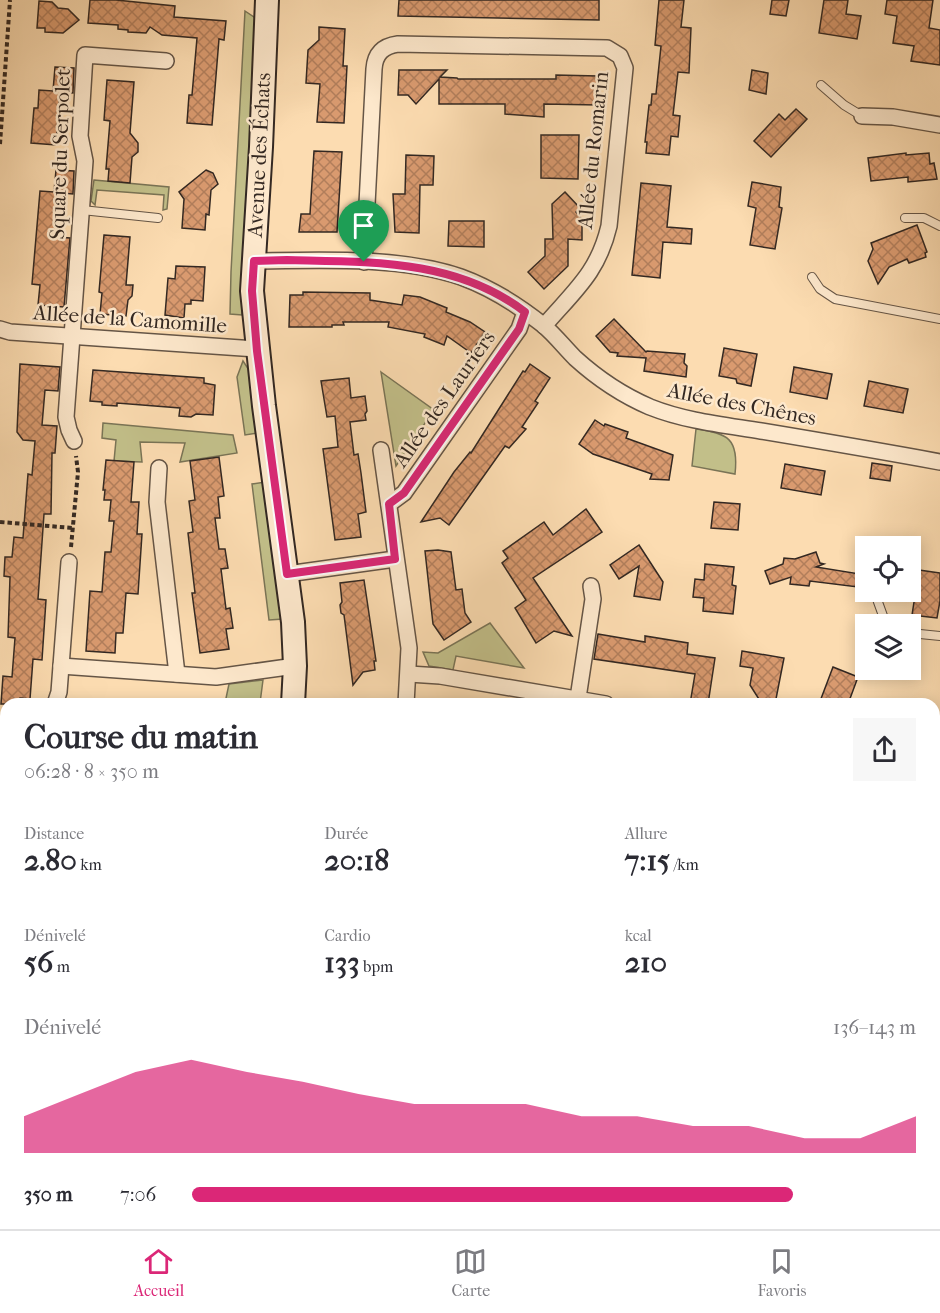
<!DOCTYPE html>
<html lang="fr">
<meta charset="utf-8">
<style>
:root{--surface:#fff;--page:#f7f7f7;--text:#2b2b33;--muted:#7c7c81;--line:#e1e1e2;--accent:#db2777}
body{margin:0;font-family:"IM FELL French Canon",serif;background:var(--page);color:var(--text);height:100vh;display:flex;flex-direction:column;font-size:22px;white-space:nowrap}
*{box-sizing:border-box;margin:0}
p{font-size:20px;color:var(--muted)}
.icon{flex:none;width:33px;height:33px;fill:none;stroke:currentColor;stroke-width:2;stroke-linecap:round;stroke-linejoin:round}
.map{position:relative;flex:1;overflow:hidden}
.side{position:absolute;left:0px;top:698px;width:940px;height:532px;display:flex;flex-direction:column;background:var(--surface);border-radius:18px 18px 0 0;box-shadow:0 3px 15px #0003}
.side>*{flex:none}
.fabs{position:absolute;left:855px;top:536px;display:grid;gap:12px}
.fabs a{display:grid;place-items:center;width:66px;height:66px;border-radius:0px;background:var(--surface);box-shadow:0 3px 15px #0003;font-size:30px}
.pin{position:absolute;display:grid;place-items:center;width:51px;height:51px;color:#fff;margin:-62px -26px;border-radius:50% 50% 50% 0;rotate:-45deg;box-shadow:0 0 6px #0007}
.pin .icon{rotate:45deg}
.round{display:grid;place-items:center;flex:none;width:63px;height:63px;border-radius:0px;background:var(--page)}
.head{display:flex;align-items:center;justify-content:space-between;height:102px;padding:0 24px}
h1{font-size:33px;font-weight:800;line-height:45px}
.stats{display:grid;grid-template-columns:repeat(3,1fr);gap:9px;height:102px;padding:6px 24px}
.stats div{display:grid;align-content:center}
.stats b{font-size:30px;font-weight:800}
.stats small{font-size:16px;font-weight:400}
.stats p{font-size:16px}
.chart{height:168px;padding:12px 24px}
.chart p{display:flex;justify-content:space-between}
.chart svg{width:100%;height:108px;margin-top:6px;fill:var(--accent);opacity:.7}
ul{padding:0 24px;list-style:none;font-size:20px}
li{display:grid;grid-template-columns:96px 72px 1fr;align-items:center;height:45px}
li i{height:15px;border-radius:8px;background:var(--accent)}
.dock{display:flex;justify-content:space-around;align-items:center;height:84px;border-top:2px solid var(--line);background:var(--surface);font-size:16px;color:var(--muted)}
.dock a{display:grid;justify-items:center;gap:3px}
.dock .current{color:var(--accent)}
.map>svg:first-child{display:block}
.green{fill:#c2bf89;stroke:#7a7456;stroke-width:1.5}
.building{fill:url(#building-cross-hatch);stroke:#332822;stroke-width:1.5}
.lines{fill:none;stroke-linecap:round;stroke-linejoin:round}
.lane-casing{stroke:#655546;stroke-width:10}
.street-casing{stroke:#655546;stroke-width:18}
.secondary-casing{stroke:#332822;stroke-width:26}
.path{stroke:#332822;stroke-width:4;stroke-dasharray:4.5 3;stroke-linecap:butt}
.lane{stroke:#fde8cc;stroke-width:8}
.street{stroke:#fde8cc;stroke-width:15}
.secondary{stroke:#fde8cc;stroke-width:22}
.route-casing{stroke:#fff;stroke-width:12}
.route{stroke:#db2777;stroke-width:8}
.labels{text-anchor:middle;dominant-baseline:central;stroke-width:5;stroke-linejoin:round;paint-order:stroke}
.street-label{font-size:21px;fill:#332822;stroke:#fde8cc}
</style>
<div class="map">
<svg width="940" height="1229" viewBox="0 0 940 1229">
<defs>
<pattern id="building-cross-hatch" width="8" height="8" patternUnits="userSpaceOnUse" patternTransform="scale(1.5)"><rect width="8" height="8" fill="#d99a6f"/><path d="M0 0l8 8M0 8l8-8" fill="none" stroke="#b17e5b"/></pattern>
</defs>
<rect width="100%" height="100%" fill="#fcdcb1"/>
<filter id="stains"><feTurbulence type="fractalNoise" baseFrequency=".00333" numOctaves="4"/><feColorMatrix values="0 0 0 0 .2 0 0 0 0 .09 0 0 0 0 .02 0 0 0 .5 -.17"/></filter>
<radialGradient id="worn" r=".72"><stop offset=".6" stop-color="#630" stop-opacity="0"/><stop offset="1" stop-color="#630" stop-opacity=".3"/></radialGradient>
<g class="green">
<polygon points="245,11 257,19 242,315 230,314 231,272"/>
<polygon points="94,180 169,187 167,209 163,210 164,195 97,190 95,205 91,201"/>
<polygon points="243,361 249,370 258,433 245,435 237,377"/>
<polygon points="381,372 434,410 396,466"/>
<polygon points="103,423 233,435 237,453 180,462 185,443 140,442 142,462 114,461 116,440 102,438"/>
<path d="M696,429C728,433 739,439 735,474L692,466Z"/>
<polygon points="265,482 283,619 269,620 252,484"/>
<polygon points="490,623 524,668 456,656 453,670 429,666 423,652 438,653"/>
<polygon points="263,680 260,703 225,703 229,684"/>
<polygon points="0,736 6,737 6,954 0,954"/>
</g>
<g class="building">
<polygon points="90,0 116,0 175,6 174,17 226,21 224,40 219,39 212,125 187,123 189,95 192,95 197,38 162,35 150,27 146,33 128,32 128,30 118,29 118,25 88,23"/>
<polygon points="399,0 599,0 599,20 398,16"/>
<polygon points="659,0 684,0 681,27 691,28 689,73 678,72 673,115 680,116 678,137 671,136 669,155 646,153 647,142 645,142 649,105 651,105 652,94 656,94 661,46 655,45"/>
<polygon points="772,0 789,0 786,16 770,14"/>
<polygon points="824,0 848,0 846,14 861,16 857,39 819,33"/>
<polygon points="887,0 933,0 929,28 940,30 940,65 911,61 914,46 893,43 897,16 885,14"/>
<polygon points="39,1 52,2 58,8 68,9 79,20 63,33 45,32 45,28 37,28"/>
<polygon points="319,27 345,29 343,66 347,66 344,123 317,122 320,84 306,83 308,50 319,40"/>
<polygon points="55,67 74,68 73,93 60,92 56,145 31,143 34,108 38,108 39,90 53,91"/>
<polygon points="399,70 447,70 440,77 457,78 458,79 556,79 556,75 598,76 598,105 544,104 544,117 505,114 505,104 439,104 439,79 416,104 408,95 398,95"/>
<polygon points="752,70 768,73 766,94 749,90"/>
<polygon points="107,80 134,82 130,133 138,143 138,152 132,157 130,183 108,181 109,169 106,169 110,121 104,120"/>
<polygon points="796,109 807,119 771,157 754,141 779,114 785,120"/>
<polygon points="541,135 579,135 578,179 541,178"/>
<polygon points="314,151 342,152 337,232 299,232 301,214 310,214"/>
<polygon points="906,153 906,155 929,153 930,164 934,163 937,179 908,182 908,177 871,181 868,158"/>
<polygon points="406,155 434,156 433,185 420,185 419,233 395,232 393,194 405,194"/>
<polygon points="56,170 74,171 73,194 61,193 57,237 70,238 64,307 38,305 40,285 32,284 40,191 54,192"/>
<polygon points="206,170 213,173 218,184 211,190 209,215 206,214 205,230 182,228 184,199 179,192"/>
<polygon points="752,182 781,187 779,207 782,208 775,249 750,245 756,208 748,206"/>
<polygon points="641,183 671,186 667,227 692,229 691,244 663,242 660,278 632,275"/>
<polygon points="565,192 580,208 576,212 582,219 582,240 568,239 568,266 544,289 528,272 545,256 545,239 553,239 552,204"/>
<polygon points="449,221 484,221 484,247 448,246"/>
<polygon points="917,225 927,252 925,253 926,257 909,263 907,259 889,267 878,284 868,261 873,249 871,243"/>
<polygon points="104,235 130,237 126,285 133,285 132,296 128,300 126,316 100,314 102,293 99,292"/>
<polygon points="176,266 205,267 203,301 191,300 191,304 185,304 184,318 165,315 168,278 175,279"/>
<polygon points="303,292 370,293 370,300 402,305 404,295 420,297 447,308 446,312 470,322 485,332 471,353 447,336 444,345 424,337 425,334 388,327 389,322 343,322 344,325 332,325 332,327 289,327 290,295 303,295"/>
<polygon points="614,319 646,352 647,351 685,354 684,363 687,366 686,377 644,371 646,358 617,356 618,353 610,352 596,336"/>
<polygon points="724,348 757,354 751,386 737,383 736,379 719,376"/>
<polygon points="20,364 60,367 58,391 45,390 42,425 57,426 55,453 52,453 51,514 44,514 38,599 46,600 42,660 33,659 30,699 20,698 19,704 1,704 3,676 12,677 15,638 8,637 10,577 4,576 5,557 12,557 14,537 23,538 28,474 32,475 35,441 23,440 17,432"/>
<polygon points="530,364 550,378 535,401 538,403 522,427 526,429 509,448 505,446 449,525 440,518 421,522 454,472 470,452 471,453 523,371 525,372"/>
<polygon points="794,367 832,374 827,399 790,392"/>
<polygon points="93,370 204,378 204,383 215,385 213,415 196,414 191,417 179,416 180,408 117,403 117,406 102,405 102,402 90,401"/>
<polygon points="349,378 351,398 365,396 367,411 365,414 366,420 350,422 354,455 358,454 361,473 366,512 358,514 361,537 335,540 323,449 338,447 335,416 327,417 321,381"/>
<polygon points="869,381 908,389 903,413 864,406"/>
<polygon points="595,420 604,426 605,424 628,432 626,438 673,455 669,480 650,479 652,474 593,454 579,444"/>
<polygon points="219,457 224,496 218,497 220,518 215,518 219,549 225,549 228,568 221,569 226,609 230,608 233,628 226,629 229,649 200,653 192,593 195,593 188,533 193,532 189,501 195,500 190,461"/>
<polygon points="106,460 134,462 131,502 139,502 137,534 142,534 138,594 126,593 123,633 116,633 115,653 86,651 90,591 102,592 105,552 111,552 114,521 109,521 111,500 104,500 105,490 103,490"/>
<polygon points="872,463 892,466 890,481 870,478"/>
<polygon points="785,464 825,471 821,495 781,488"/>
<polygon points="714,502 740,504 738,530 711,528"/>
<polygon points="586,509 602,532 533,578 572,636 554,631 536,643 515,608 526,600 502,563 508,558 503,551 544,522 553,535"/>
<polygon points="639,545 663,582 660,600 634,596 639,566 619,579 610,565"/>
<polygon points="438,550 451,552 456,590 462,589 465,613 471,622 444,640 433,624 425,551"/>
<polygon points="816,552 820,563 824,564 816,567 860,574 858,587 810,581 809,586 790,584 791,577 770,584 765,571 783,564 784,558 795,559"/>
<polygon points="705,564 734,567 732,585 736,586 733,614 703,611 704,598 693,597 695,579 704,580"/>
<polygon points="919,570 940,573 940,601 937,618 912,615"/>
<polygon points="364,580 376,661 374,661 375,670 363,672 353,685 344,615 341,613 340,605 342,602 340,583"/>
<polygon points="598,634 645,642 645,636 688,643 687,654 715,658 708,704 690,704 695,674 594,659"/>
<polygon points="742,651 784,658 775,704 762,704 750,685 753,668 740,666"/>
<polygon points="833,667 858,677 848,704 819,704"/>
</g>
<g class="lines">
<defs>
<g id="lane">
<polyline points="821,85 844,105 862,116"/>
<polyline points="82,210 158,218"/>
<polyline points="905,218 924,218 940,226"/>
<polyline points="812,277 820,289 835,299 940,319"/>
<polyline points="874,591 886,624"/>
<polyline points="910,633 940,636"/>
</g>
<g id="street">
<polyline points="862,116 893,117 940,125"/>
<path d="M254,261C318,260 400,256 461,277C491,288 518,305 543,325C555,335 564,347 575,358C597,378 622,395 650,407C685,421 724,425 761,431C821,441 880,451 940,462"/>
<path d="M364,262L374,69C375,54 383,46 398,44L607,48L620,56L625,68L609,226C598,273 574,291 544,326"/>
<polyline points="0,329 10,332 257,349"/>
<polyline points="74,441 69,430 66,417 85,161 80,136 85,55 166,61"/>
<polyline points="381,450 409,648 406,704"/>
<polyline points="159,468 157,502 177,674"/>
<polyline points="389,504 404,493 519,329 525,312"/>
<polyline points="287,574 395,559"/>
<polyline points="61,666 216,677 295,666"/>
<polyline points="409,674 440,676 606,704"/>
<polyline points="578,698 593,599 591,586"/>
<polyline points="55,704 59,692 69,562"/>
<polyline points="934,768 940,753"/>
<polyline points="0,1181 6,1181"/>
<polyline points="663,1228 671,1229"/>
<polyline points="796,1229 797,1224"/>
</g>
<g id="secondary">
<polyline points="267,0 261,147 252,291 264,406 293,622 295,666 293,704"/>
<polyline points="0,985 6,985"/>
</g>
</defs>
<use href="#lane" class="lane-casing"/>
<use href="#street" class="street-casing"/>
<use href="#secondary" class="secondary-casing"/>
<g class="path">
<polyline points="0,144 10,0"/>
<polyline points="0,522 73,528"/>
<polyline points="71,547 78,472 76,456"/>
<polyline points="934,1019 940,1020"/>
<polyline points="349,1229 352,1224"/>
<polyline points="444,1229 444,1224"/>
</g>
<use href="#lane" class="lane"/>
<use href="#street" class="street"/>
<use href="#secondary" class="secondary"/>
</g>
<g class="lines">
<defs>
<path id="route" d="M287,260C370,262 456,259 525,312L519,329L404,493L389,504L395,559L287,574L257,351L252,291L254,261Z"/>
</defs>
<use href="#route" class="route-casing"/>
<use href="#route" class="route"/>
</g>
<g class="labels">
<g class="street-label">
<text transform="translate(593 150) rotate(-84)">Allée du Romarin</text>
<text transform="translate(60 154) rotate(-88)">Square du Serpolet</text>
<text transform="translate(259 155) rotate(-87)">Avenue des Échats</text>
<text transform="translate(130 319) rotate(4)">Allée de la Camomille</text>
<text transform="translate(444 399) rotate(-55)">Allée des Lauriers</text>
<text transform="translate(742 404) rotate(11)">Allée des Chênes</text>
</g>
</g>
<rect width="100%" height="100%" filter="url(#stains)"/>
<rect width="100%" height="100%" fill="url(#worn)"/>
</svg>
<div class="fabs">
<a><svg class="icon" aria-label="locate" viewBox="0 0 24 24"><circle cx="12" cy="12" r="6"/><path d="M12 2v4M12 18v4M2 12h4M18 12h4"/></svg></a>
<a><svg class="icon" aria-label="layers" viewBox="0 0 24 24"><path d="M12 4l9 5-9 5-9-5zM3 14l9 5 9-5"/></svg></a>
</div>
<div class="pin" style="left:364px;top:262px;background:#1e9e55"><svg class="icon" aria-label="arrive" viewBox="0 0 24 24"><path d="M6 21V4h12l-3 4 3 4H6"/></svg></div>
<section class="side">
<div class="head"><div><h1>Course du matin</h1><p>06:28 · 8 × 350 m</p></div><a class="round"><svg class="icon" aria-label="share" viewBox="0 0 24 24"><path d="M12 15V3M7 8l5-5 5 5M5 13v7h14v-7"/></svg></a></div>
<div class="stats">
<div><p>Distance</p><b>2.80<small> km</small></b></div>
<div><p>Durée</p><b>20:18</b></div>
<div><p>Allure</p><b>7:15<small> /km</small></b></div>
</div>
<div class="stats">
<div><p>Dénivelé</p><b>56<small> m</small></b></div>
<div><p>Cardio</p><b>133<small> bpm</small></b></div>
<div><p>kcal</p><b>210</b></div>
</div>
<div class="chart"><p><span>Dénivelé</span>136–143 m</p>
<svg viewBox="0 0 160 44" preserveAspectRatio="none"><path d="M0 44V29L10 20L20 11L30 6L40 11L50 15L60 20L70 24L80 24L90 24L100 29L110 29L120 33L130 33L140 38L150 38L160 29V44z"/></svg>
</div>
<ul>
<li><b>350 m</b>7:06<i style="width:83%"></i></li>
</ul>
</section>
</div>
<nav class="dock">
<a class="current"><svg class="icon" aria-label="home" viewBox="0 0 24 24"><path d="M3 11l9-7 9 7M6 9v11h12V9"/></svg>Accueil</a>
<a><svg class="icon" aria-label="map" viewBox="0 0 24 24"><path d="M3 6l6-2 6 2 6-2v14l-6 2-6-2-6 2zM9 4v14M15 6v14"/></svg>Carte</a>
<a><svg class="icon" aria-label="saved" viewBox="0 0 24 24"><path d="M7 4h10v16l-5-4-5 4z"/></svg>Favoris</a>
</nav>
